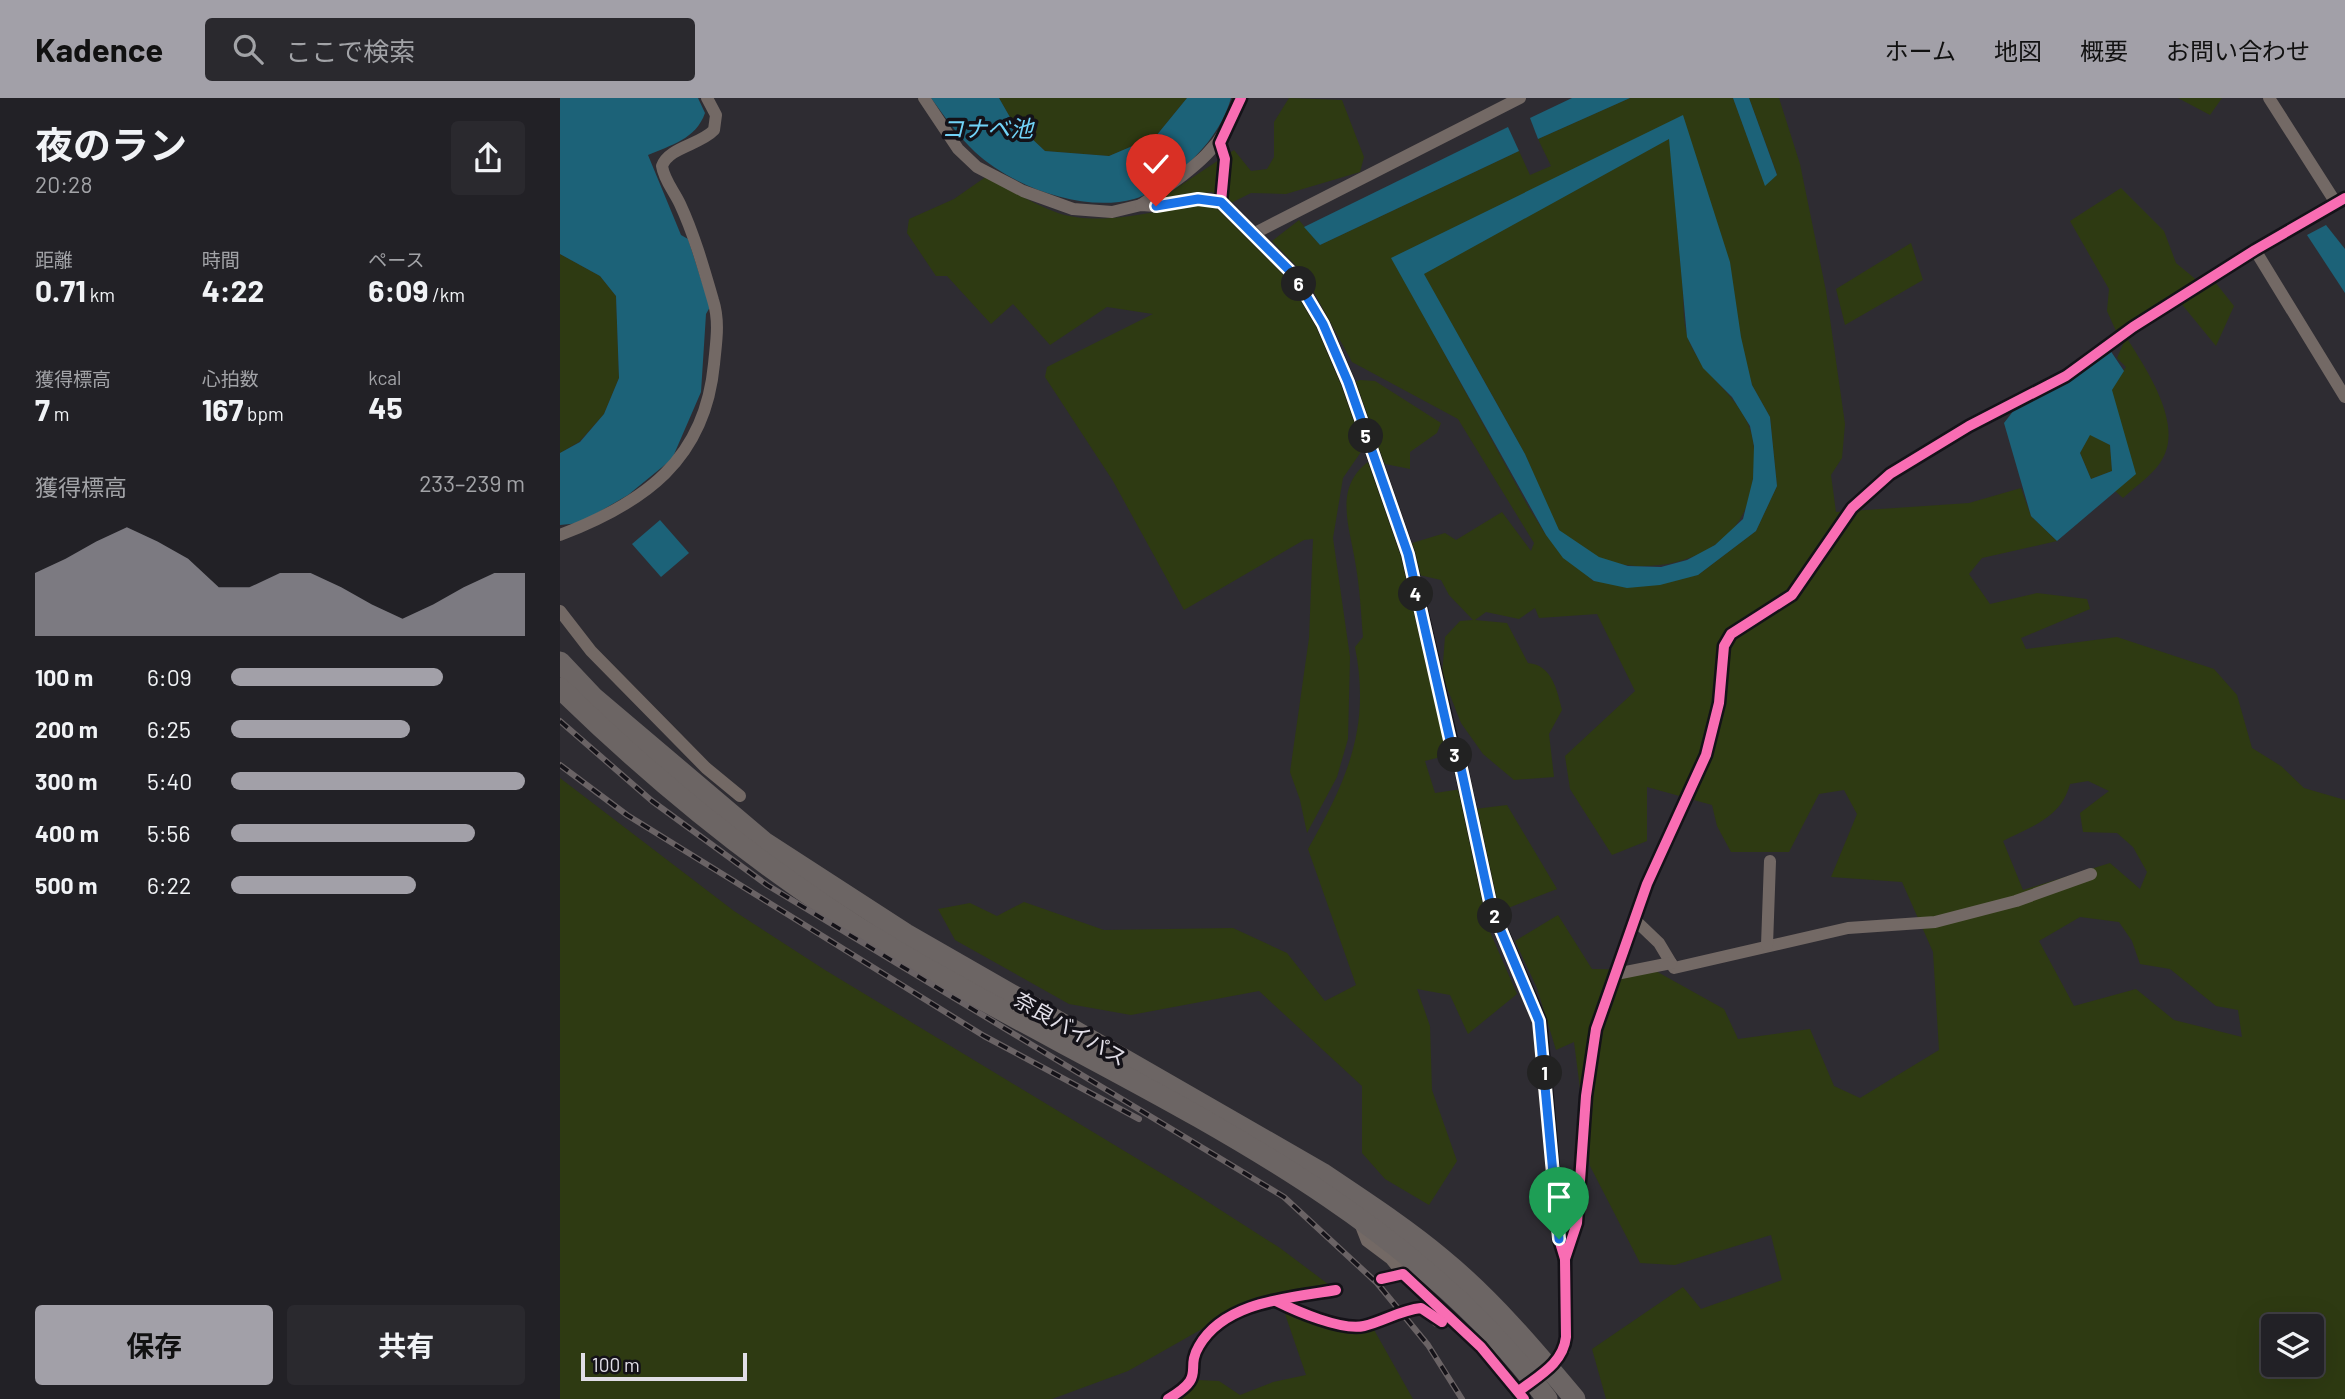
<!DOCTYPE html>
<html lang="ja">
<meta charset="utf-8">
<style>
:root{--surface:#222126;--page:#2a292e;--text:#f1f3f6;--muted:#a2a3a7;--line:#3f3e43;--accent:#a2a0a8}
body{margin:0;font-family:Barlow,"Noto Sans JP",sans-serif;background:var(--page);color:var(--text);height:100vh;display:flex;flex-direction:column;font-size:26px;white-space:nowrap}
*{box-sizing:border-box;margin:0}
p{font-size:23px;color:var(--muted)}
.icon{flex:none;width:38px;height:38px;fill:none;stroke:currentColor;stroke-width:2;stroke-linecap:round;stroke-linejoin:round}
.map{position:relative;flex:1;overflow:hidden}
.side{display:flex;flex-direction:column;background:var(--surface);width:560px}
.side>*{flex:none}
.controls{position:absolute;left:1701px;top:1216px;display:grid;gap:14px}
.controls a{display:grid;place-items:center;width:63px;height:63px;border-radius:7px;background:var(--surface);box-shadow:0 7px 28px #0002,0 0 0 2px var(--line);font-size:35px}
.scale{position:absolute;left:21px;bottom:18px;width:166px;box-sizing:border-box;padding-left:7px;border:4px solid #e1dee7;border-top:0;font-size:19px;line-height:24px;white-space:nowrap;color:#e1dee7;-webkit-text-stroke:5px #141218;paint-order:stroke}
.pin{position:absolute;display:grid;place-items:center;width:60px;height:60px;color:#fff;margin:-72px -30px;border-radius:50% 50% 50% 0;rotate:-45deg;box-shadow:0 0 7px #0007}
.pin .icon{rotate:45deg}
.km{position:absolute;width:35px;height:35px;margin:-18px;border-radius:50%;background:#222;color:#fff;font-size:19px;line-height:35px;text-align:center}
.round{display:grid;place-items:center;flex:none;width:74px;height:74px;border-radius:7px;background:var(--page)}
.headline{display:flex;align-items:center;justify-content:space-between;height:119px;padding:0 35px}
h1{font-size:38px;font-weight:700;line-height:52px}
.metrics{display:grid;grid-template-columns:repeat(3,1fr);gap:10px;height:119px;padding:7px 35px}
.metrics div{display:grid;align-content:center}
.metrics b{font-size:30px;font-weight:700}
.metrics small{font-size:19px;font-weight:400}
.metrics p{font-size:19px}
.chart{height:196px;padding:14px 35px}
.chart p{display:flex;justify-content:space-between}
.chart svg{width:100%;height:126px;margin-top:7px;fill:var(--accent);opacity:.7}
.button{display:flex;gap:14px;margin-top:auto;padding:14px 35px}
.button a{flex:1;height:80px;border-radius:7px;background:var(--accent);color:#111;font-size:28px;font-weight:700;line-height:80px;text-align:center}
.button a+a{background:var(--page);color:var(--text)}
ul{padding:0 35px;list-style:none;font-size:23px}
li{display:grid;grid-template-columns:112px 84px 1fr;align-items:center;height:52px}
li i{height:18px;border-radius:9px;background:var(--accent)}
header{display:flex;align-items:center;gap:42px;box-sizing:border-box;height:98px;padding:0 35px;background:var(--accent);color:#111}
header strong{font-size:33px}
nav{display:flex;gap:38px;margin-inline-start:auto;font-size:24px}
.search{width:490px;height:63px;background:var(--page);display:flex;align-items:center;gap:18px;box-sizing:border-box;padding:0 24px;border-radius:7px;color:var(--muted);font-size:26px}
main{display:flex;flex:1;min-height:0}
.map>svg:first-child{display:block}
.green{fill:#2e3a12;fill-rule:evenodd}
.water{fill:#1c6278;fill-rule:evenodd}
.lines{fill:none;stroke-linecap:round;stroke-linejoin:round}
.minor-tunnel{stroke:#49474d;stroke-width:12;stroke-dasharray:12 6;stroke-linecap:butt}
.minor{stroke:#736965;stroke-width:12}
.trunk{stroke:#6c6564;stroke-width:21}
.rail-casing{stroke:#6a6365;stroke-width:6}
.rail{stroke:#141218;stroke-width:3.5;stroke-dasharray:10;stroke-linecap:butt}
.cycleway-casing{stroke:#141218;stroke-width:15}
.cycleway{stroke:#f96db3;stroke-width:10}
.route-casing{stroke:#fff;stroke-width:14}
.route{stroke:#1a73e8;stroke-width:9}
.labels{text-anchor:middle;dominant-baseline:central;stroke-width:7;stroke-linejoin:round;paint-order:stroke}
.street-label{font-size:21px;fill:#e1dee7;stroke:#141218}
.water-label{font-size:23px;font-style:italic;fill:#71d3f7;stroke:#141218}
</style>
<header>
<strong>Kadence</strong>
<div class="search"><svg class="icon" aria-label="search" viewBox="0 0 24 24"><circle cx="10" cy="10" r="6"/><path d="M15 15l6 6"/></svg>ここで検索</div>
<nav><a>ホーム</a><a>地図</a><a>概要</a><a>お問い合わせ</a></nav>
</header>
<main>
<section class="side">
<div class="headline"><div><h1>夜のラン</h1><p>20:28</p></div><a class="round"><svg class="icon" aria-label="share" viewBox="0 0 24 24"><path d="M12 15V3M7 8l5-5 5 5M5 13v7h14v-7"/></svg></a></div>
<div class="metrics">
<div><p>距離</p><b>0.71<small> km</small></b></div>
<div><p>時間</p><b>4:22</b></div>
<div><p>ペース</p><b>6:09<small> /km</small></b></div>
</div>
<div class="metrics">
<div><p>獲得標高</p><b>7<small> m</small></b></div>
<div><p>心拍数</p><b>167<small> bpm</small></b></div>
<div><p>kcal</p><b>45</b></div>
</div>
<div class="chart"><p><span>獲得標高</span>233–239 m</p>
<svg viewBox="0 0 160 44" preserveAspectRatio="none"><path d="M0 44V22L10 17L20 11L30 6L40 11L50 17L60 27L70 27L80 22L90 22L100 27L110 33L120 38L130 33L140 27L150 22L160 22V44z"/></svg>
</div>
<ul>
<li><b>100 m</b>6:09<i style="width:72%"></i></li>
<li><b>200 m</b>6:25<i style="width:61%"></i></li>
<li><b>300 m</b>5:40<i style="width:100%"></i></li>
<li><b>400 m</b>5:56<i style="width:83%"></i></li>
<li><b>500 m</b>6:22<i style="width:63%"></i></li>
</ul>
<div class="button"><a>保存</a><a>共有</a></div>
</section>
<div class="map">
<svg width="1785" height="1301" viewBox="0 0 1785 1301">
<rect width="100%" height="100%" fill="#2e2c32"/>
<g class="green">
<polygon points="439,0 627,0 596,38 549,58 485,53 451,21"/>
<polygon points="729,0 782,2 804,59 800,74 726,96 691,95 671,105 677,113 652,94 600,101 674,52 691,73 707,71 714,59 714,24"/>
<path d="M1070,0H1173L1205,87L1217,76L1189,0H1219L1240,66L1266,193L1285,326L1282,360L1271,377L1276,414L1409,405L1461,390L1471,418L1497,443L1422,460L1409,476L1430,506L1477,495L1527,501L1530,511L1461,540L1466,551L1557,539L1654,571L1677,597L1692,650L1721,668L1744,690L1785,702V1301H1046L1032,1251L1123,1189L1141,1211L1222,1182L1211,1137L1115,1167L1080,1165L1030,1068L1014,944L996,952L977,890L955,843L998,817L1032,871L1094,872L1164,911L1178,941L1250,931L1274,988L1300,1000L1379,952L1373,854L1342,784L1271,779L1297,716L1284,692L1259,696L1229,754H1171L1157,728L1152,707L1087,689V743L1052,757L1010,691L1005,658L1075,593L1037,516L979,520L975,510L959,521L926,514L915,522L947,525L968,565C992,567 997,592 1002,612L989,636L994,679L954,682L923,656L901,625L882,577L885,539L900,523L913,522L889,497L881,482L859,477L849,446L885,435L896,442L942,414L971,453L974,445L898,321L792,264L744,176L712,143L739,122L760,147L959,53L970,77L991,68L978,41ZM1123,18L1192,287L1210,319L1217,388L1196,433L1138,477L1033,483L986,437L969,410L832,160ZM1528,683L1549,693L1520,715L1523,734L1557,735L1573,749L1587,774L1580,791L1550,765L1463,792L1443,743C1472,728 1501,720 1510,686ZM1520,819L1559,824L1572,843L1580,866L1610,871L1656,908L1678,912L1682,939L1614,922L1576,891L1514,908L1479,843ZM1713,1228H1752V1267H1713Z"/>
<polygon points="1618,0 1662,0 1650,17"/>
<path d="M1110,40C1114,88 1118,135 1122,182C1124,200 1122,223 1128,240C1142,282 1192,303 1194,351C1195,396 1187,430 1145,453C1100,477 1035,474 999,432C984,415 976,377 964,355C932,295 897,236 863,176Z"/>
<path d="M427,78C450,92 473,106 498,115C543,130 602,111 647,104L658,109C682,132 713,154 732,180C769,228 787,292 805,348L783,380L773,440L790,559L788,641L777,679L747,735L740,702L730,674L749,540L753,441L744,442L624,512L553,383L485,279L487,269L593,216L547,209L490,247L453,206L431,226L387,178H376L347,135L349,121L394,101Z"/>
<polygon points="1561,90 1604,133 1616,165 1639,184 1556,233 1547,213 1549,191 1510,123"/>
<polygon points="1351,145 1363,182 1285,227 1276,191"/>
<polygon points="0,156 40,178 56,198 59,280 44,316 19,344 0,355"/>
<polygon points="1655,184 1674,208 1656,248 1620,204"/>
<path d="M1566,239C1584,267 1622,323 1604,358C1596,375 1577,387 1563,400L1555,393L1549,293L1566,269L1557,260Z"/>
<polygon points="800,282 815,283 881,325 877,335 850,354 850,371 825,366 788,286"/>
<polygon points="1530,336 1550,347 1552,373 1531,381 1520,355"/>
<path d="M808,364L847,470L860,540L872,561L892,656L865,663L875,695L902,691L932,817L924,820L957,896L908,936L890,897L857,891L870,928L872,992L897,1063L869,1107L825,1081L802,1055V988L699,893L571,917L509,906L395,842L378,811L410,805L437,818L464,804L544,832L673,830L727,855L765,903L796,887L748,751C787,682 811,630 795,549L803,539C801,516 800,492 796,469C791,432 772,391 808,364Z"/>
<polygon points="0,680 174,813 265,872 634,1095 720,1150 768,1186 686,1206 568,1273 492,1301 0,1301"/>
<polygon points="947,707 997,791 938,814 915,711"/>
<polygon points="724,1213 791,1236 813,1230 853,1301 616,1301 638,1282 659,1283 680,1297 713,1284 746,1277"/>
</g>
<g class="water">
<path d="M0,0H138L145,15C136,41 111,47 88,57L121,137L128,141L150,209L146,216L141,294L112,361L68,397L20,425L0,427V355L20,344L44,316L59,280L56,198L40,178L0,156Z"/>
<path d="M371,0H439L451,21L485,53L549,58L596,38L627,0H671C662,32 638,60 611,79C600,86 587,98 574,101C523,115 453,89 415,54C398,38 385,19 371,0Z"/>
<polygon points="1012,0 1070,0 978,41 970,20"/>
<polygon points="1173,0 1189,0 1217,77 1205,88"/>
<path d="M1123,17L1170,164L1181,239L1192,287L1210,319L1217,388L1196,433L1138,477L1100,487L1067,490L1034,483L1003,460L986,437L831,160ZM1109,41L1127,239L1143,270L1172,299L1190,328L1194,348L1193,381L1183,421L1155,447L1127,462L1101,469L1068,468L1039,459L999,432L965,356L864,176Z"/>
<polygon points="948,29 959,53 760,147 744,129"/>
<polygon points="1766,127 1785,151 1785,195 1747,137"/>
<path d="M1550,252L1564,273L1552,292L1576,376L1497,443L1471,418L1444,325L1454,312ZM1530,337L1550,347L1552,373L1531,381L1520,355Z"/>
<polygon points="100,422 129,455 101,479 72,446"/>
</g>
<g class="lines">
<polyline class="minor-tunnel" points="810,1226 852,1211"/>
<g class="minor">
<polyline points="364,0 398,51 417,69 463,93 513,111 552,114 581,107 596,108 637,101 661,104 734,177 763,226 788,284 848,456 893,651 901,670 931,809 980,923 999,1141 1005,1161 1006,1239 1004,1252 996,1264"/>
<polyline points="1709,0 1776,105"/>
<polyline points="660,45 665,61 661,104"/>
<path d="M581,107C626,75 662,55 681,0"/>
<polyline points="693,136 960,0"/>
<polyline points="1695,152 1785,299"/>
<path d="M0,437C84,405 145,362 154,266C156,245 160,224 153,202C144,171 134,136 120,106C114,93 104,82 102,68C109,49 140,47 154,32L156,17L147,0"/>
<polyline points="0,513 31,553 146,670 180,698"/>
<polyline points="1075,822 1099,845 1114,870 1288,830 1375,824 1456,803 1531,776"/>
<polyline points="1207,847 1210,763"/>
<polyline points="1056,876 1111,865"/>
<polyline points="800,1125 807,1143 831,1161 843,1176 921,1249 964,1301"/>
<polyline points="1005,1161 1017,1125 1026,998 1036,931 1087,786 1146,657 1159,605 1164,548 1171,536 1232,497 1292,410 1330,376 1409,328 1506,278 1573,229 1695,152 1785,100"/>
<polyline points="821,1181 843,1176"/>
<path d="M716,1203C741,1216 781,1234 810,1226"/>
<polyline points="716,1203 776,1192"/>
<polyline points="852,1211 868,1213 877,1223 890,1219"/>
</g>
<g class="trunk">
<path d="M0,564L33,599L204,744L346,836L762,1075C802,1102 844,1129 881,1160C931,1201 974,1252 1015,1301"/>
<path d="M0,590C100,688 213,779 333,851C556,984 829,1087 987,1301"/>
</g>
<defs>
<g id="rail">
<polyline points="0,623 92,703 207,787 724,1099 817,1185 868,1247 902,1301"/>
<polyline points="0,667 67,717 424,938 579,1021"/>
</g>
</defs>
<use href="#rail" class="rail-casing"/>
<use href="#rail" class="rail"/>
<defs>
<g id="cycleway">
<path d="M681,0L660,45L665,61L661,104L734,177L763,226L788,284L848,456L893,651L901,670L931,809L980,923L999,1141L1005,1161L1006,1239C1003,1266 978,1278 959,1293"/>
<polyline points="1005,1161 1017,1125 1026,998 1036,931 1087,786 1146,657 1159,605 1164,548 1171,536 1232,497 1292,410 1330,376 1409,328 1506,278 1573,229 1695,152 1785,100"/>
<polyline points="821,1181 843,1176 921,1249 964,1301"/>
<path d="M716,1203C736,1213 782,1233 804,1228C824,1223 841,1212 861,1210L882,1224"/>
<path d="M608,1301C648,1277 624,1273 639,1248C665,1203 730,1200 776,1192"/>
</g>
</defs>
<use href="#cycleway" class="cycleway-casing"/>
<use href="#cycleway" class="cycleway"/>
</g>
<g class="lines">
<defs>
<polyline id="route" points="596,108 638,101 661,104 734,177 763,226 788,284 848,456 892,651 901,670 931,809 979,923 999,1141"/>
</defs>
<use href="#route" class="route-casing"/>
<use href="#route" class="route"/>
</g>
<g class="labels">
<g class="street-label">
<text transform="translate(511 930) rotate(30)">奈良バイパス</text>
</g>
<g class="water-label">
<text x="427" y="30">コナベ池</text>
</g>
</g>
</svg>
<div class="controls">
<a><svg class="icon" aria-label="layers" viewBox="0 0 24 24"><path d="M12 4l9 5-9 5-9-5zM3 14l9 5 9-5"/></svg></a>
</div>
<div class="scale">100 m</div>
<div class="pin" style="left:999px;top:1141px;background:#1e9e55"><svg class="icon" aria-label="arrive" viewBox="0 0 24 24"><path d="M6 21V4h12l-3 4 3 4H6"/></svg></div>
<div class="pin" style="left:596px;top:108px;background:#d93025"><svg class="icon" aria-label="check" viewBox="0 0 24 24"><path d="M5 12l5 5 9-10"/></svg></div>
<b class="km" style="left:985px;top:975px">1</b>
<b class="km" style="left:935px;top:818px">2</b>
<b class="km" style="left:895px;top:657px">3</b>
<b class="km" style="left:856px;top:496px">4</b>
<b class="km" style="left:806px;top:338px">5</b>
<b class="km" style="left:739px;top:186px">6</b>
</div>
</main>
